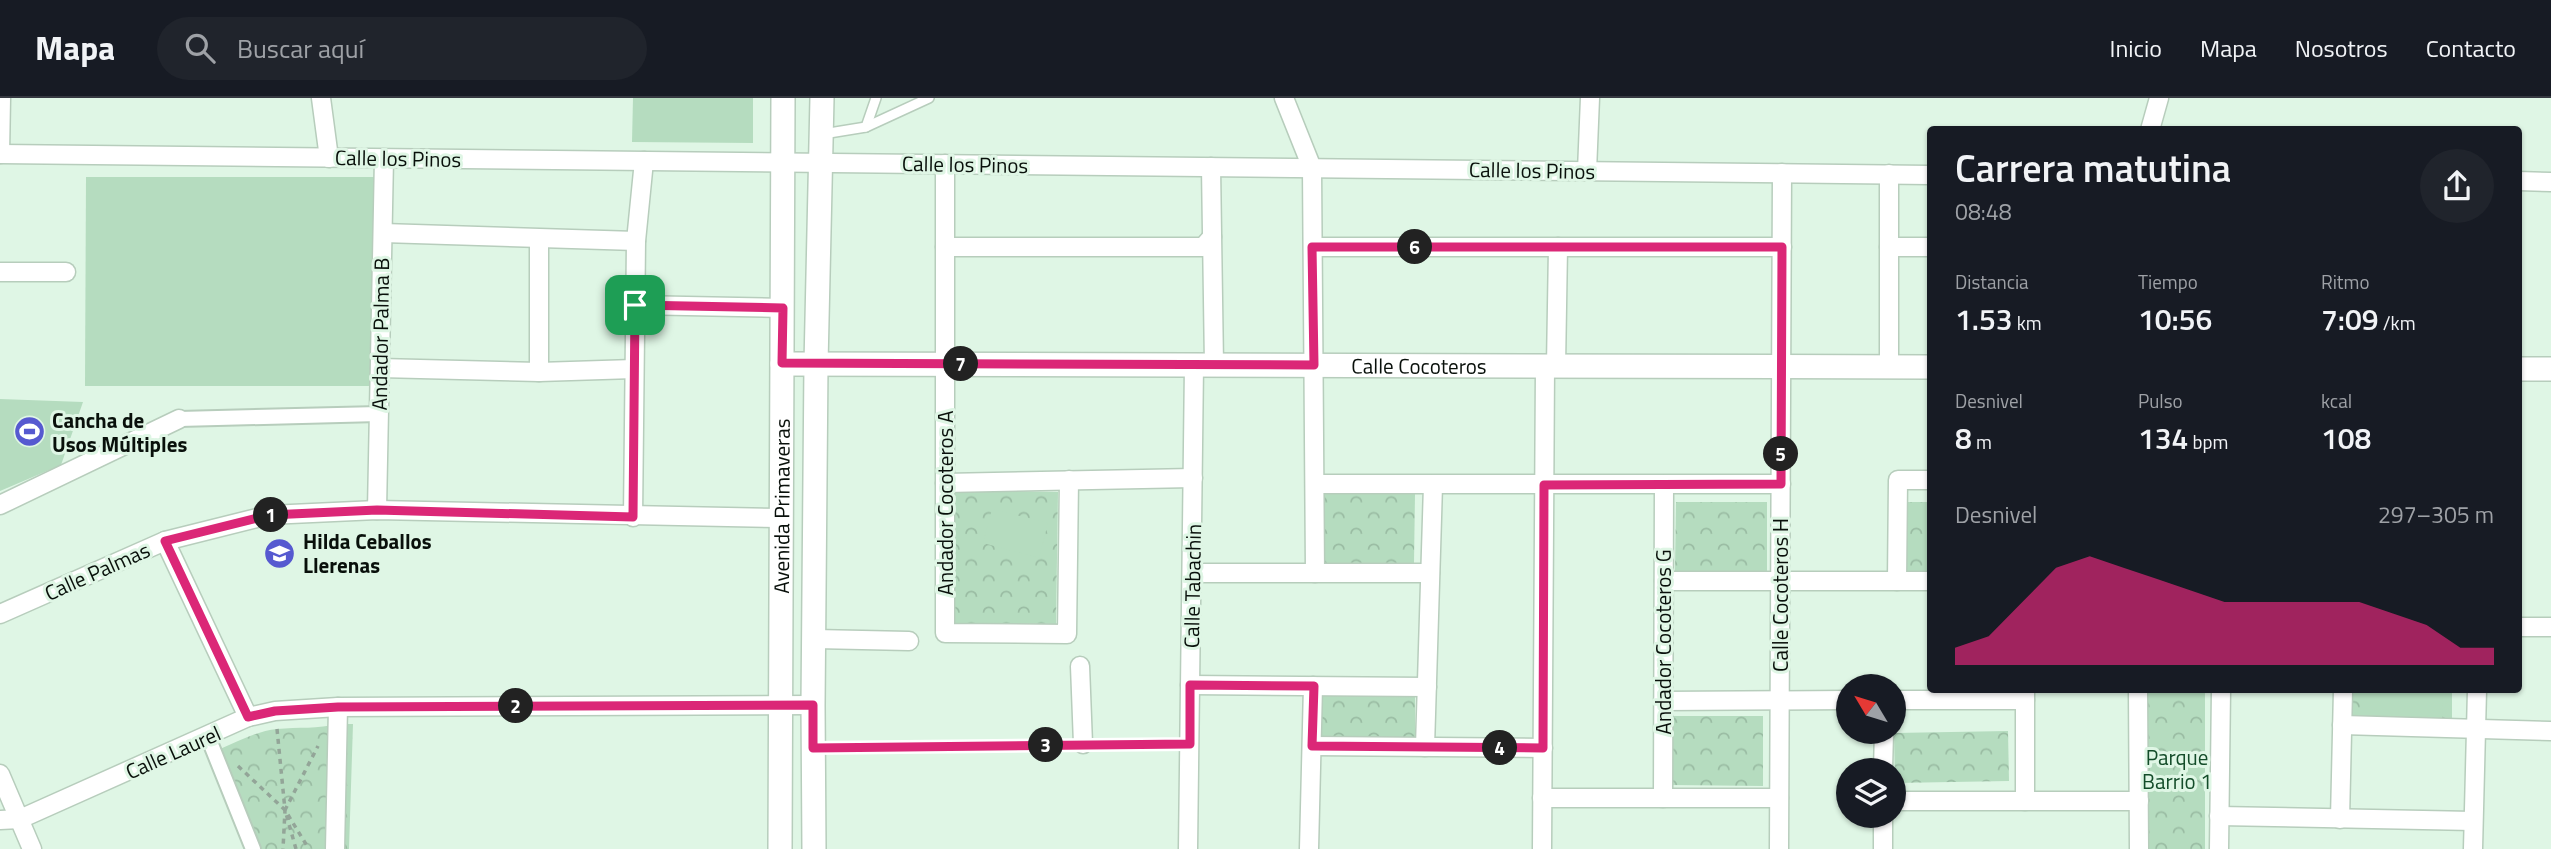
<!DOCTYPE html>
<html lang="es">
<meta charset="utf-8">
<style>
:root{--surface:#171b24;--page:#20242c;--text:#f1f3f6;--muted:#9ea1a6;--line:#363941;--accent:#db2777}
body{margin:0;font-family:"Titillium Web",sans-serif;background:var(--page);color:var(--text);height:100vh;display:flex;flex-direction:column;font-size:26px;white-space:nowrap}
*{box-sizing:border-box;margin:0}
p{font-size:23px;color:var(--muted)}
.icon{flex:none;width:38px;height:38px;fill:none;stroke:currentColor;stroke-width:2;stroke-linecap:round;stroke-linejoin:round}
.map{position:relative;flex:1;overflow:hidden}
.side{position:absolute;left:1927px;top:28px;width:595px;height:567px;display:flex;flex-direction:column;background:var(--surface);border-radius:7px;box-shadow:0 2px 5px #0004}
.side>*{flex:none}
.needle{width:46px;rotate:308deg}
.fabs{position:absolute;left:1836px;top:576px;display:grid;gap:14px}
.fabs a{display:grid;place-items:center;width:70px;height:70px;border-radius:50%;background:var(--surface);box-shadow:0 2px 5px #0004;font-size:35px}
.pin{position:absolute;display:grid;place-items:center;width:60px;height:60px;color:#fff;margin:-30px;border-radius:14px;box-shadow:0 4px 10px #0006}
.km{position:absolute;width:35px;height:35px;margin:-18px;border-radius:50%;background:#222;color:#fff;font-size:19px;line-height:35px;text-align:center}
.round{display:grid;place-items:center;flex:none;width:74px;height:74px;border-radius:37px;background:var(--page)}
.headline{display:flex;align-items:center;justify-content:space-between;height:119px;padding:0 28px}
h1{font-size:38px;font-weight:600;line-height:52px}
.metrics{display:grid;grid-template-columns:repeat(3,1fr);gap:10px;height:119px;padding:7px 28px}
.metrics div{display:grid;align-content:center}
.metrics b{font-size:30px;font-weight:600}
.metrics small{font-size:19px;font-weight:400}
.metrics p{font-size:19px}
.chart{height:196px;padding:14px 28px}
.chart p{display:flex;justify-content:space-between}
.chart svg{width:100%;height:126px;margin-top:7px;fill:var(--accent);opacity:.7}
header{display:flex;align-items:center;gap:42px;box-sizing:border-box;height:98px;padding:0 35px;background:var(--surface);border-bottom:2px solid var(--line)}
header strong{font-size:33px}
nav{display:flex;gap:38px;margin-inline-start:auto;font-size:24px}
.search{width:490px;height:63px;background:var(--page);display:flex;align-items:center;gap:18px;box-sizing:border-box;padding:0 24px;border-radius:38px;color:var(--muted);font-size:26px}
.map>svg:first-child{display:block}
.park{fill:url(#park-crowns)}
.garden{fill:#b5dcbf}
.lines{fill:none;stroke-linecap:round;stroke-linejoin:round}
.service-casing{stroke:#b7cdbc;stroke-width:12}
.pedestrian-casing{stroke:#b7cdbc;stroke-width:18}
.minor-casing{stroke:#b7cdbc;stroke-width:21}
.tertiary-casing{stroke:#b7cdbc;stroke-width:26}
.path{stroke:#93a598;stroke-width:3.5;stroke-dasharray:5 5;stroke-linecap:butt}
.service{stroke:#fff;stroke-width:9}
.pedestrian{stroke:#fff;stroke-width:14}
.minor{stroke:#fff;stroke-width:18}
.tertiary{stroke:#fff;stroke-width:23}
.route-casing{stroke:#fff;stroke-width:14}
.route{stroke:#db2777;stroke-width:9}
.labels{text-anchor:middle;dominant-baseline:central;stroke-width:6;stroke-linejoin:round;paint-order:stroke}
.street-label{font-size:21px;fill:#09100b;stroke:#dff6e5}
.poi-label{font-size:21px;font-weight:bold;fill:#09100b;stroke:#dff6e5;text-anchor:start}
.park-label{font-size:21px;fill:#134c29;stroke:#dff6e5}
</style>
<header>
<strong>Mapa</strong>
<div class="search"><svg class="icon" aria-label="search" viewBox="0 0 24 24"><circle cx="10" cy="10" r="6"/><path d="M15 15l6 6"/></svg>Buscar aquí</div>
<nav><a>Inicio</a><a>Mapa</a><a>Nosotros</a><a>Contacto</a></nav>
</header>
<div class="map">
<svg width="2551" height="751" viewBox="0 0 2551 751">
<defs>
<pattern id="park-crowns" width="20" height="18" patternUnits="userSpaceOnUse" patternTransform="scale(1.75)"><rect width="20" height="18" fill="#b5dcbf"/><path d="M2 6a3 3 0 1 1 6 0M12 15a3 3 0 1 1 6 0" fill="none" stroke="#9abca3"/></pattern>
</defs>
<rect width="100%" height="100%" fill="#dff6e5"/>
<g class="park">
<polygon points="952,392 1058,394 1056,526 950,525"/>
<polygon points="1323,396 1415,396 1414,465 1323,465"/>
<polygon points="1676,404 1767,404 1767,473 1675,473"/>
<rect x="1903" y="404" width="27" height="69"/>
<rect x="2148" y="592" width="57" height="159"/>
<polygon points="2350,592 2452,592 2452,624 2349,623"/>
<polygon points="1319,596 1415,597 1415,643 1318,642"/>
<polygon points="1672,618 1763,618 1763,688 1671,687"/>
<path d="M338,626H353L349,751H260L220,651C239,643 257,633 277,631C298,629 318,631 338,626Z"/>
<polygon points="2008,633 2009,683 1895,685 1894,635"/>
</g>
<g class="garden">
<polygon points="633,0 753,0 753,45 632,44"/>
<polygon points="86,79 375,79 374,288 85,288"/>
<polygon points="0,301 83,304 61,367 0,393"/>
<polygon points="992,411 1048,425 1039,460 983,445"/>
<polygon points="2362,592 2443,592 2442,621 2362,619"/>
</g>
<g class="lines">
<defs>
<g id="service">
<polyline points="866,29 876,0"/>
<polyline points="823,36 866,29 929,0"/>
<polyline points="815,650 1189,646"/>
</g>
<g id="pedestrian">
<polyline points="179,321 379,316"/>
<polyline points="208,639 253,751"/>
</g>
<g id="minor">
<polyline points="321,0 329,60"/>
<polyline points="1284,0 1312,70 1315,475"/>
<polyline points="2150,32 2159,0"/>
<polyline points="0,56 1930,77"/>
<polyline points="0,56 1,0"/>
<polyline points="945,66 945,535 1067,536 1069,382"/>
<polyline points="1211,69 1214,267"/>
<polyline points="1587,73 1590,0"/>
<polyline points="2518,83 2551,84"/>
<polyline points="383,135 636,143"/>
<polyline points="539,141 539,274"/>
<polyline points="945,149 1203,149 1212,139"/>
<polyline points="1313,149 1782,149"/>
<polyline points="1889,149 1930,149"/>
<polyline points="0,174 66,174"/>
<polyline points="635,207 783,210"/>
<polyline points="1556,268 1558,149"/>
<polyline points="1889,269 1889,76"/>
<polyline points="380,270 539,274 634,271"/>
<polyline points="945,385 1193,380"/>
<polyline points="1315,386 1781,386"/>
<polyline points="0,407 179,321"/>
<polyline points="377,412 384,60"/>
<polyline points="633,419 636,143 644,63"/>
<polyline points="165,443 248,619"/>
<polyline points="1192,475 1430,475"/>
<polyline points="1664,483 1930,483"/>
<polyline points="1897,483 1898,382 1930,382"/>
<polyline points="0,516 165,443 269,417 377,412 780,420"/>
<polyline points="2518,529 2551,529"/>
<polyline points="815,541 909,543"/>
<polyline points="1080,568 1083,646"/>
<polyline points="1190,587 1427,589"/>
<polyline points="2138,592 2139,751"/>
<polyline points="1894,602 2025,602"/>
<polyline points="1663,603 1848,602"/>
<polyline points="2342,627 2551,633"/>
<polyline points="1312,648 1543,650"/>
<polyline points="1425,649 1433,387"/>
<polyline points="1883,672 1884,634"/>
<polyline points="0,676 32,751"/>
<polyline points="1542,700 1779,700"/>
<polyline points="1663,700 1664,387"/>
<polyline points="1894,703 2139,703"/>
<polyline points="2025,703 2025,592"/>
<polyline points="2219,718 2473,723"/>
<polyline points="2340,721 2343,592"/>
<polyline points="0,722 20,721 248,619 275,613 338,609 813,607"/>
<polyline points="335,751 338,609"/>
<polyline points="1188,751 1194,267"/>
<polyline points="1309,751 1313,588"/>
<polyline points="1542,751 1545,268"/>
<polyline points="1779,751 1782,75"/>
<polyline points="1883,751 1883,718"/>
<polyline points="2219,751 2221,592"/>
<polyline points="2473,751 2477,592"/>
</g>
<g id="tertiary">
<path id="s1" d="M782,266L1930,269"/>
<polyline points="2518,271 2551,271"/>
<path id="s2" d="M780,751L783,0"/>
<polyline points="814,751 813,607 816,266 822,0"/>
</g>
</defs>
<use href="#service" class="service-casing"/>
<use href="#pedestrian" class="pedestrian-casing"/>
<use href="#minor" class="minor-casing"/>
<use href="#tertiary" class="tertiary-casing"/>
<g class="path">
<polyline points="277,631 285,712 283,751"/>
<polyline points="238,668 285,712 309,751"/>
<polyline points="296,751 285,712 318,648"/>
</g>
<use href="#service" class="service"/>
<use href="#pedestrian" class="pedestrian"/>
<use href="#minor" class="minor"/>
<use href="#tertiary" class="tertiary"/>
</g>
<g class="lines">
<defs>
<polygon id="route" points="1312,149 1782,149 1781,386 1544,387 1543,650 1312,648 1314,588 1190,587 1190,646 813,650 813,607 338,609 275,613 248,619 165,443 270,417 377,412 633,419 635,207 783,210 782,265 1314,267"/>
</defs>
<use href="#route" class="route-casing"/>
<use href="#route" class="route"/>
</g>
<defs>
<symbol id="stadium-disc" viewBox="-11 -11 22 22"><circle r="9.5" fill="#5659d0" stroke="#dff6e5"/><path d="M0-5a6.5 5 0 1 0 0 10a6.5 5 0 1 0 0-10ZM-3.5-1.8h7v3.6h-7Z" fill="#fff"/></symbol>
<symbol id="school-disc" viewBox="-11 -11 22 22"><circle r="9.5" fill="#5659d0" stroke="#dff6e5"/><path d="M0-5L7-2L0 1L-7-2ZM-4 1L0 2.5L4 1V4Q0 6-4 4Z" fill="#fff"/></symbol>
</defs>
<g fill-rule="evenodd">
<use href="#stadium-disc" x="12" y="316" width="35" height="35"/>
<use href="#school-disc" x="262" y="438" width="35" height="35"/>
</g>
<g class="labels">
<g class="street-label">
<text transform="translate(398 60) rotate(1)">Calle los Pinos</text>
<text transform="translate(965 66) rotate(1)">Calle los Pinos</text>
<text transform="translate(1532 72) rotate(1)">Calle los Pinos</text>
<text transform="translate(380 236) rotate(-89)">Andador Palma B</text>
<text stroke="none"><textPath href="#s1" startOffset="637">Calle Cocoteros</textPath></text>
<text transform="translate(945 405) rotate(-90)">Andador Cocoteros A</text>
<text stroke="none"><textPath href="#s2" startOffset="343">Avenida Primaveras</textPath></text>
<text transform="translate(97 473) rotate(-24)">Calle Palmas</text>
<text transform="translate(1192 488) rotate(-89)">Calle Tabachin</text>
<text transform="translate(1780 497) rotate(-90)">Calle Cocoteros H</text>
<text transform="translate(1663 544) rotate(-90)">Andador Cocoteros G</text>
<text transform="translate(173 654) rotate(-24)">Calle Laurel</text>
</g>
<g class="poi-label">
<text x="52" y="322">Cancha de<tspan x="52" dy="24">Usos Múltiples</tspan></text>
<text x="303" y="443">Hilda Ceballos<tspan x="303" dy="24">Llerenas</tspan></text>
</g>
<g class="park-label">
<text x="2177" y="659">Parque<tspan x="2177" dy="24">Barrio 1</tspan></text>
</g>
</g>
</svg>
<div class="fabs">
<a><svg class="needle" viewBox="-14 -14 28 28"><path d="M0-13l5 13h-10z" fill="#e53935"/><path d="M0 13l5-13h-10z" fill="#9ea1a6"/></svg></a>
<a><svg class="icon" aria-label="layers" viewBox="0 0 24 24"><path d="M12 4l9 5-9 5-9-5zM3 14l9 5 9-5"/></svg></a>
</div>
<div class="pin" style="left:635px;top:207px;background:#1e9e55"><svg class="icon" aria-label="arrive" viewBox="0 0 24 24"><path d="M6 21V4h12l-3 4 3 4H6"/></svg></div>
<b class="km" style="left:271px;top:417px">1</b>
<b class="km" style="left:516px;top:608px">2</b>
<b class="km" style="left:1046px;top:647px">3</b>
<b class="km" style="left:1500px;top:650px">4</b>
<b class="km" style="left:1781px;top:356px">5</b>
<b class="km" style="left:1415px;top:149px">6</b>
<b class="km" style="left:961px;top:266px">7</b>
<section class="side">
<div class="headline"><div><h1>Carrera matutina</h1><p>08:48</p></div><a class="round"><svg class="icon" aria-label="share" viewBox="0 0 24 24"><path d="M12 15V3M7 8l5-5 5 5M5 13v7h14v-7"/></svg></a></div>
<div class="metrics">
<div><p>Distancia</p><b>1.53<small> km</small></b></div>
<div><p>Tiempo</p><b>10:56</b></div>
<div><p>Ritmo</p><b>7:09<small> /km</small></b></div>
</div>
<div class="metrics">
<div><p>Desnivel</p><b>8<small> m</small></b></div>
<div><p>Pulso</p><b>134<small> bpm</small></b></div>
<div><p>kcal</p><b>108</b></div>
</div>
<div class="chart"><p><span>Desnivel</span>297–305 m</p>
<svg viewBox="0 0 160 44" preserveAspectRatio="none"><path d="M0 44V38L10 34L20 22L30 10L40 6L50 10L60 14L70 18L80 22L90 22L100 22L110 22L120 22L130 26L140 30L150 38L160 38V44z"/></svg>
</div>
</section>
</div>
